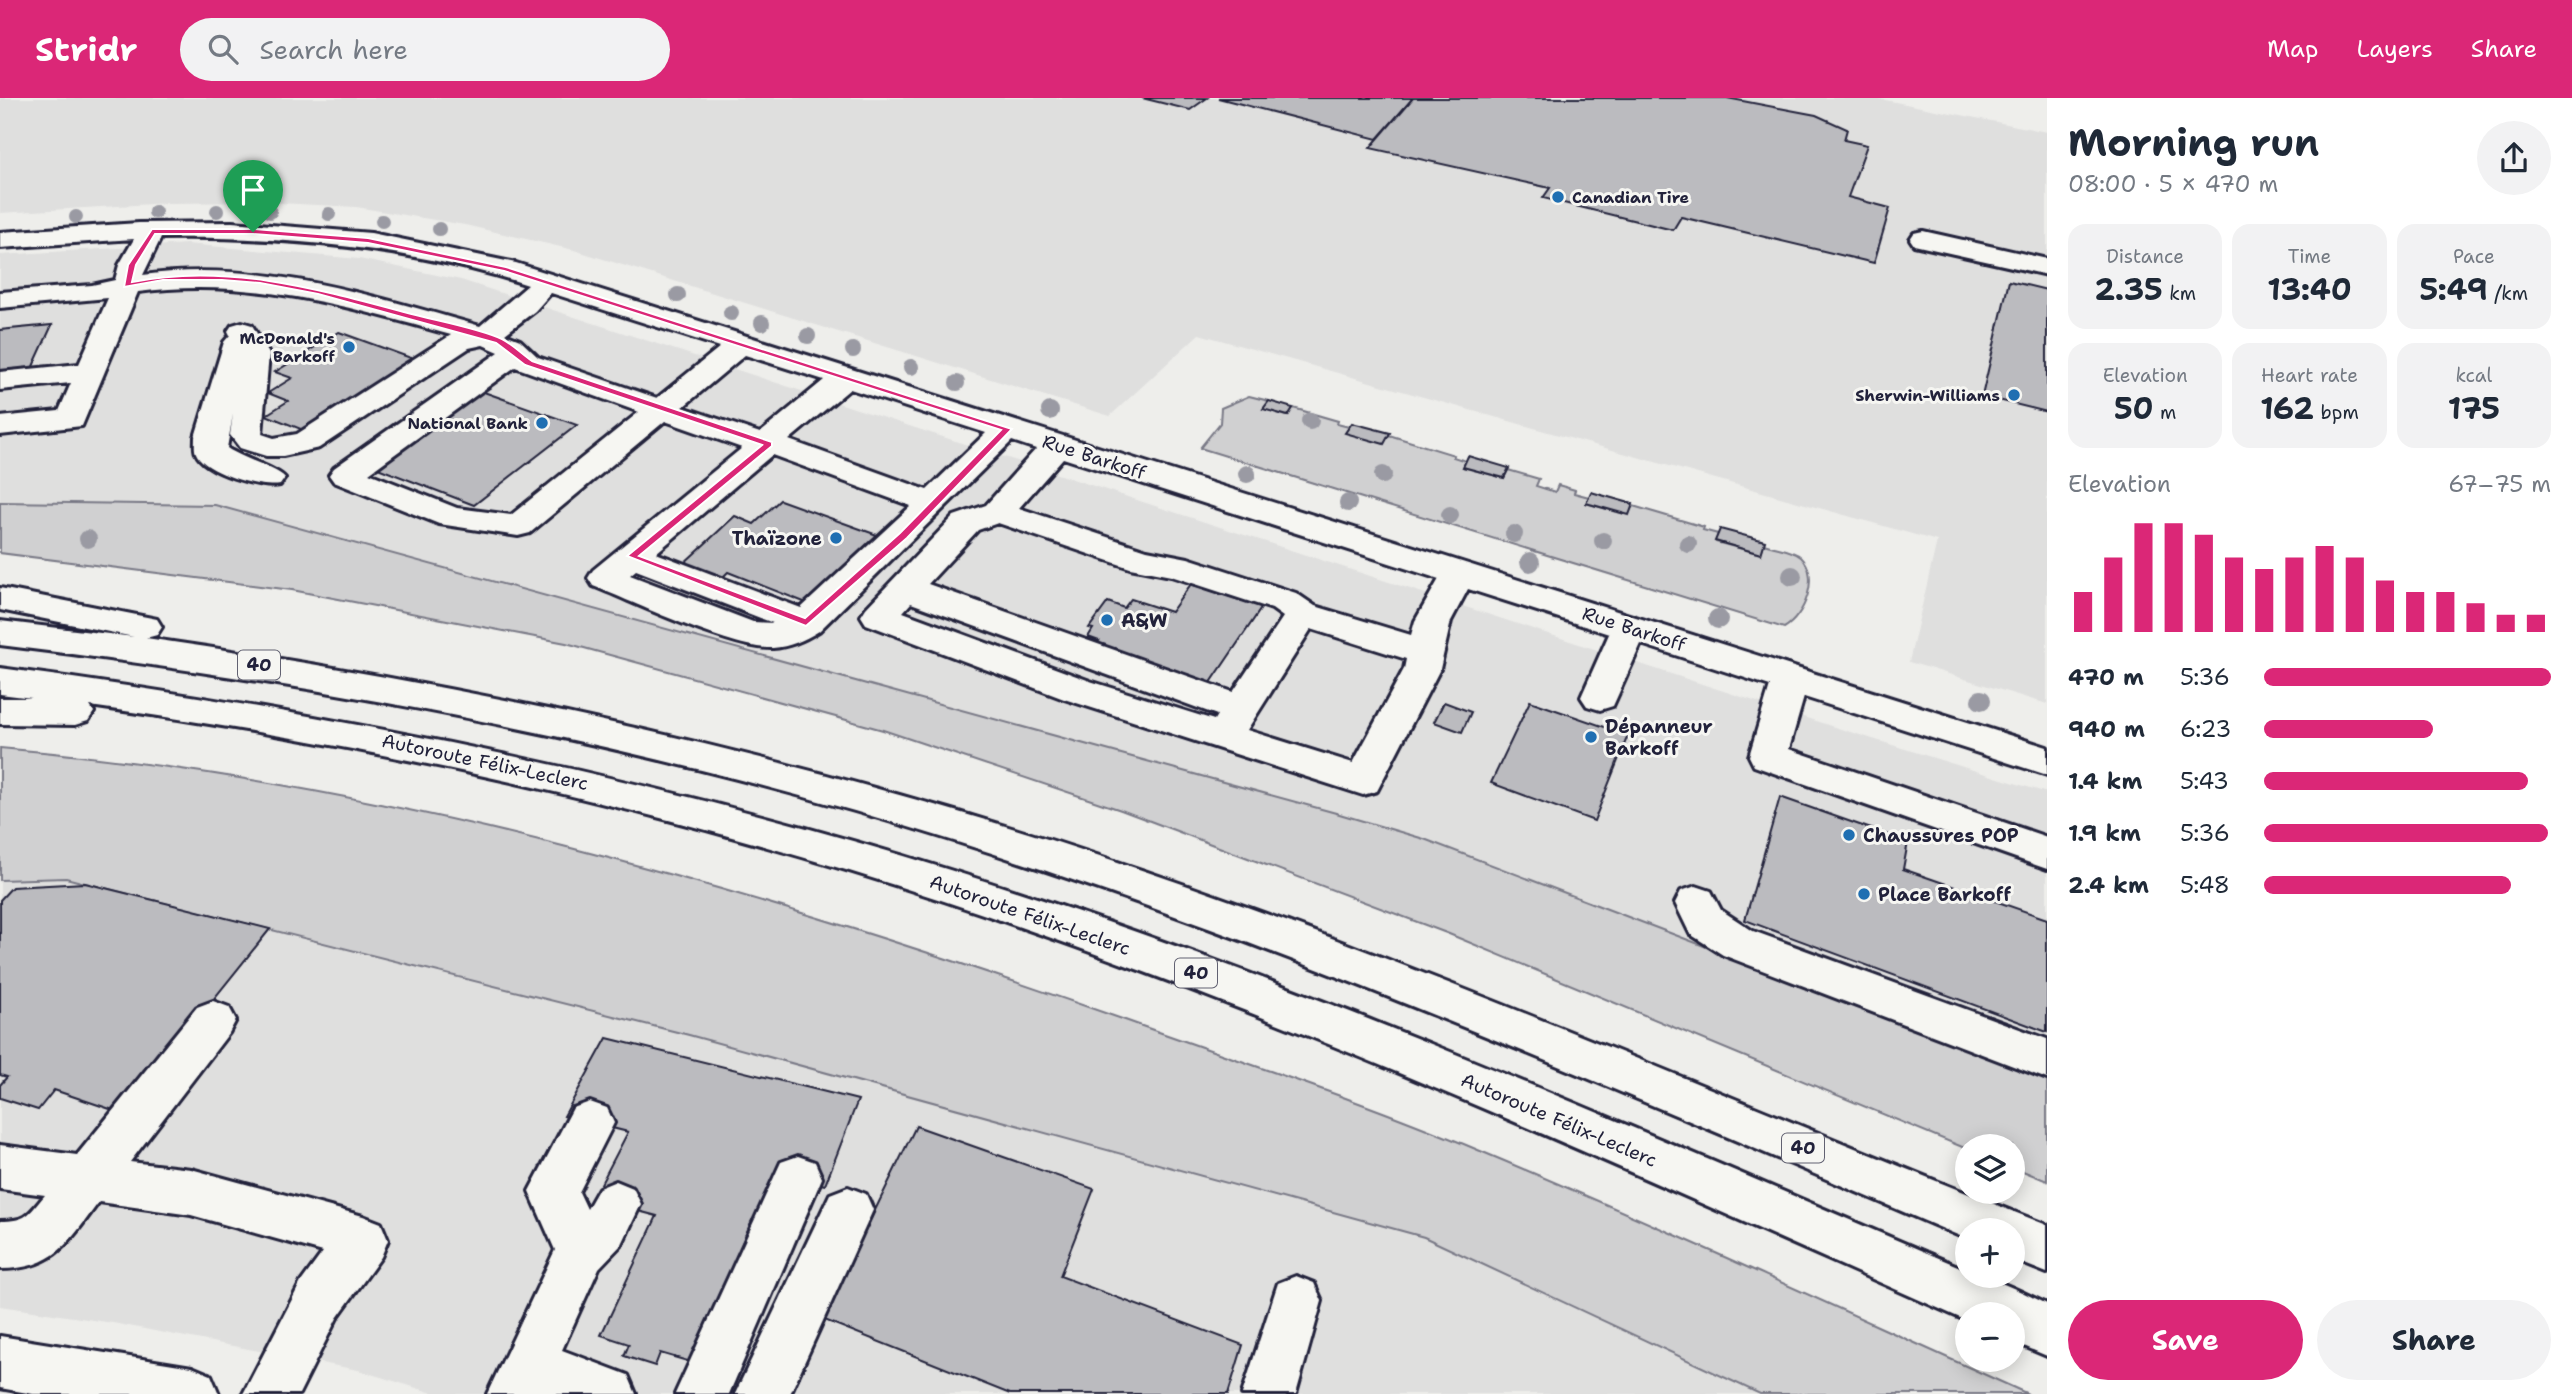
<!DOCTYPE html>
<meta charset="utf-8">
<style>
:root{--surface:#fff;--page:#f2f2f3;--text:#1f2937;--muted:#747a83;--accent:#db2777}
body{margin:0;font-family:"Shantell Sans",sans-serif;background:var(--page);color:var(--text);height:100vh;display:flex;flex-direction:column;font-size:26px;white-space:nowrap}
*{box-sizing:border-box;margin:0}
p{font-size:23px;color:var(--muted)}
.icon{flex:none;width:38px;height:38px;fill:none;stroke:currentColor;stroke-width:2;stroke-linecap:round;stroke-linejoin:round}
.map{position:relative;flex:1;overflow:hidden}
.details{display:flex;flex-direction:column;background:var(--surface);width:525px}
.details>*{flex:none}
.tools{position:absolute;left:1955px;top:1036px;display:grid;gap:14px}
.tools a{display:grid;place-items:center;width:70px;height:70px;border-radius:50%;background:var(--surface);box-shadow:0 4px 18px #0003;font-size:35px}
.pin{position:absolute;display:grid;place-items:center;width:60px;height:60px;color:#fff;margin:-72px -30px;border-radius:50% 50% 50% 0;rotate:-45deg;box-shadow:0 0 7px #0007}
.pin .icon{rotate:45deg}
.round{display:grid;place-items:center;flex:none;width:74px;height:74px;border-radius:37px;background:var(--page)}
.headline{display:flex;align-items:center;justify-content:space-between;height:119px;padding:0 21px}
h1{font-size:38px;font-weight:700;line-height:52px}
.stats{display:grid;grid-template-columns:repeat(3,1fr);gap:10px;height:119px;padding:7px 21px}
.stats div{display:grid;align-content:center;border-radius:18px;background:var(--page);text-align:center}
.stats b{font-size:30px;font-weight:700}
.stats small{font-size:19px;font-weight:400}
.stats p{font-size:19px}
.chart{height:196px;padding:14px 21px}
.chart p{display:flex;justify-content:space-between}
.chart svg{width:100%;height:126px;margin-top:7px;stroke:var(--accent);stroke-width:6}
.button{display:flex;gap:14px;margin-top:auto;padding:14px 21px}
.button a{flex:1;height:80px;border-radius:42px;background:var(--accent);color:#fff;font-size:28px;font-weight:700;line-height:80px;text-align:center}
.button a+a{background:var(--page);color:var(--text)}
ul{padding:0 21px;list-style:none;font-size:23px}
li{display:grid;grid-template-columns:112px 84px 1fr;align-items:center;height:52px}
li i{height:18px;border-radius:9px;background:var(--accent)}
header{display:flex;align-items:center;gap:42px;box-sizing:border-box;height:98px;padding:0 35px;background:var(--accent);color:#fff}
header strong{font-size:33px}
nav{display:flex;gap:38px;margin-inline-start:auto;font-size:24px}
.search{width:490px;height:63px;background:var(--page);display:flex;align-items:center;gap:18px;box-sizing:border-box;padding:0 24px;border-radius:38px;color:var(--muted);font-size:26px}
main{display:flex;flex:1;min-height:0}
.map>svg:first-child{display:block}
.built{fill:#dfdfde}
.green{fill:#d0d0d1;stroke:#797986;stroke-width:2}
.building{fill:#bbbbbf;stroke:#22223b;stroke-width:2}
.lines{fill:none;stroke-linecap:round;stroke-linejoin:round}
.minor-casing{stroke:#22223b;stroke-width:6}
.highway-casing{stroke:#22223b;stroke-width:6}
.minor{fill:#f6f6f2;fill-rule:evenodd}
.highway{fill:#f6f6f2;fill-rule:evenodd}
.tree{fill:#9a9aa3}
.route{fill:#db2777;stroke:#fff;stroke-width:2;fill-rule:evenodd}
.poi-dot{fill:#1f6fb2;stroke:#f6f6f2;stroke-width:2.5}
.labels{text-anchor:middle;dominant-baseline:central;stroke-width:6;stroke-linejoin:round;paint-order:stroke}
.far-poi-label{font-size:16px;font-weight:bold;fill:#22223b;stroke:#f6f6f2;text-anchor:end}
.shield{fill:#f6f6f2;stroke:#626272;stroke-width:2}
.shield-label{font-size:18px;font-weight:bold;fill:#22223b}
.street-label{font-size:19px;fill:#22223b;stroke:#f6f6f2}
.poi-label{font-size:19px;font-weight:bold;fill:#22223b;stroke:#f6f6f2;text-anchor:start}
</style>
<header>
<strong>Stridr</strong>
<div class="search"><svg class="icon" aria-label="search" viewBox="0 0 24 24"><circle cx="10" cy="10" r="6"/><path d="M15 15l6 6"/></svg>Search here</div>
<nav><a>Map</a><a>Layers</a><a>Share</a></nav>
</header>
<main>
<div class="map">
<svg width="2047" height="1296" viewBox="0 0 2047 1296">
<rect width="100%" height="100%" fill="#eeeeeb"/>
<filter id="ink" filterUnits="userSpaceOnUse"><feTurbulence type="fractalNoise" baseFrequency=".0143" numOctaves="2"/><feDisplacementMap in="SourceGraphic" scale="14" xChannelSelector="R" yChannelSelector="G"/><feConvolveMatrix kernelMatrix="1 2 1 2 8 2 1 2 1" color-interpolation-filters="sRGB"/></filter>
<g filter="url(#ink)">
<g class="built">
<polygon points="0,0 1875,0 2047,34 2047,606 1909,564 1937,443 1199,236 1110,318 574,152 465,127 356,109 260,104 169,105 0,115"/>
<polygon points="187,146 359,161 461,182 1831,628 2047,695 2047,979 1424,741 215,407 0,404 0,157"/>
<polygon points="66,780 689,937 1424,1139 1760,1296 436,1296 358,1272 113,1225 0,1208 0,782"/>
</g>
<g class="green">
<path d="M1249,298L1269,303L1264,311L1287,318L1293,310L1338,323L1337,326L1349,329L1346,335L1389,337L1454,357L1453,359L1466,363L1463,369L1504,380L1508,372L1539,381L1536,388L1555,394L1558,387L1575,392L1574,395L1589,399L1586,405L1628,417L1633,408L1704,429L1703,432L1718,436L1716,444L1761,456L1764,446C1774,450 1792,451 1801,459C1821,478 1804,519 1784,530L1200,350L1220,325L1221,310Z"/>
<polygon points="0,404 215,407 1336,715 1424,741 2047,979 2047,1083 2013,1069 2012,1048 1967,1051 1449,836 1121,712 883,632 566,545 292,492 0,455"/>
<path d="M0,650C383,682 764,794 1125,922C1242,964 1363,1003 1478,1052C1663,1129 1845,1214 2028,1296H1760L1424,1139L689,937L85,785L66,780L0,782Z"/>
</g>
<g class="building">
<polygon points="1142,0 1207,0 1190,12"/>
<polygon points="1218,0 1413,0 1377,41"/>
<polygon points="1413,0 1727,0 1816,17 1847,31 1844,42 1867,47 1848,99 1890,110 1874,165 1681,119 1673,132 1543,100 1550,90 1370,50"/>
<polygon points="2009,183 2047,192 2047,314 1982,298"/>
<polygon points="52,227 30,275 0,277 0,232"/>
<polygon points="339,234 422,264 313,336 266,317 288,303 268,295 292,280 275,274"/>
<polygon points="481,293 577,327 474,407 375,369"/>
<polygon points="1269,303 1293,310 1288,318 1263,311"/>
<polygon points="1352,325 1390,335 1384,346 1345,335"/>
<polygon points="1468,358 1509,370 1504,380 1463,369"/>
<polygon points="1591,394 1633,406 1629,417 1586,405"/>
<polygon points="780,402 877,437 809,506 728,474 720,482 682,467 735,418 754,426"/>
<polygon points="1720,431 1765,443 1761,456 1715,443"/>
<polygon points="1191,486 1262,509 1210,586 1097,545 1099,543 1088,539 1093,531 1089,530 1108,504 1124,510 1131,501 1171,514"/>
<polygon points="1530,603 1628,637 1594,723 1491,685"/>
<polygon points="1444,604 1471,614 1462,634 1434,624"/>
<polygon points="1780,699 1908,744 1903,771 2047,821 2047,934 1745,822"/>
<polygon points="85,785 270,831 122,1015 54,992 38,1012 0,1000 0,987 7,979 0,977 0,802 12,789"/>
<polygon points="607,940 858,1002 825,1087 779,1075 759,1123 752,1122 691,1264 660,1255 655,1268 639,1263 624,1258 629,1246 601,1237 657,1118 593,1101 628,1034 564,1018"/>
<polygon points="916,1028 1094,1091 1060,1178 1243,1247 1228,1296 1010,1296 822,1221"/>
</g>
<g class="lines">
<defs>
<g id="minor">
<path d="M232,124L371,135L516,165L2047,649V677L1804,599L1789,651L2047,739V771L1754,668L1749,658L1770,588L1641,546L1613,608L1600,612L1587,608L1581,599L1609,536L1468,491L1451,523L1440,571L1377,693L1363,697L1064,601L866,526L861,518L866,510L954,418L986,407L1036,351L1012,343L819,533C805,542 789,549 773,550C733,552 634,504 593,488L588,480L593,472L742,350L665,323L530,435L518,438L439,426L334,384L329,377L334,370L499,254L483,247L469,250L319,350L283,358H266L240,350L230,337L233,316L227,350C241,360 279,371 285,380L280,387C262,391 204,375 196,355C194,351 195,344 195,339L224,244L230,237L228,233L232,227L242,224L252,227L269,256L262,336L274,340L297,336L451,237C348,208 247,179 138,194L82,328L0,337V319L59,313L71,285L0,292V274L79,266L108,200L0,210V194L92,187L115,182L119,167L134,141L0,150V134L139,125ZM161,140C285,138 409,149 528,187L480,228C370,197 259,161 143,177ZM551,195L720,249L657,300L538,259L520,242L505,236L535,213ZM745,257L824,282L760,335L683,309ZM515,269L639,314L511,417L457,410L369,375ZM850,291L986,335L927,392L789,342ZM772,357L911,408L801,510L656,455ZM1063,360L1439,481L1415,523L1411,537L1315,508L1296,495L1188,460L1147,452L1019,410ZM998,425L1130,470L1171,478L1272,511L1283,519L1233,594L928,486L978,432ZM636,472L773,525L753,524L630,477ZM911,505L1217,617L1214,622L1090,583L903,514ZM1311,531L1406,561L1404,571L1353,665L1247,632Z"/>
<polygon points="1923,133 2047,161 2047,177 1914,147 1910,141 1914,135"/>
<polygon points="1696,788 1711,793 1721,812 1753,833 2047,941 2047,981 1723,857 1690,836 1675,805 1681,793"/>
<path d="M213,903L229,909L236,922L229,935L130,1064L191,1071L363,1118L381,1125L388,1142L381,1159L337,1220L299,1296H243L301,1184L323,1154L191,1117L99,1104C69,1144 55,1171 0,1171V1123C27,1123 28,1117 45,1097L0,1091V1047L77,1057L197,909Z"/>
<polygon points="590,1004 607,1010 614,1025 579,1094 587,1111 599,1090 616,1083 633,1090 641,1106 622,1146 599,1170 562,1252 628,1277 636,1296 487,1296 555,1152 529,1093 573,1010"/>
<polygon points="798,1058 815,1064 822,1080 729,1296 675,1296 781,1064"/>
<polygon points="848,1089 866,1096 873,1112 790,1296 735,1296 830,1096"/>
<polygon points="1296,1178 1314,1185 1322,1203 1296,1296 1242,1296 1278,1185"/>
<polygon points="0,1238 192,1269 211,1277 219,1296 33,1296 0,1290"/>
</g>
<g id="highway">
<path d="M0,490L157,521L162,529L157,537L146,540C471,587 791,656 1103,759C1424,865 1733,1004 2047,1127V1175L2012,1161V1132H1967V1141C1633,999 1300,852 954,743C643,645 323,586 0,547V523L134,539L0,512Z"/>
<path d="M0,570C323,613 641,676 953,773C1300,881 1633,1030 1967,1172V1178C1995,1178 2022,1195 2047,1206V1258L2012,1243V1216H1967V1223C1630,1074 1294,919 944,803C667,712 379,648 90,608L94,614L88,623L75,627L0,626V600H32L0,596Z"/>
</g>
</defs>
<use href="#minor" class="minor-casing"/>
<use href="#highway" class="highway-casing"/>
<use href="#minor" class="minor"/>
<use href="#highway" class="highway"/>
</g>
<g class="tree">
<circle cx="217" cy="113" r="7"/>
<circle cx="155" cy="114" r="7"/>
<circle cx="270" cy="114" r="7"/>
<circle cx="329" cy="116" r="7"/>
<circle cx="76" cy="119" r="7"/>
<circle cx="382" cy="123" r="7"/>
<circle cx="439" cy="131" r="7"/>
<circle cx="678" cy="197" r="8"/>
<circle cx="731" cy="215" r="8"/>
<circle cx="762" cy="225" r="8"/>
<circle cx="808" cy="238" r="8"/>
<circle cx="853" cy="252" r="8"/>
<circle cx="911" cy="269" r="8"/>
<circle cx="957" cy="285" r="8"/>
<circle cx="1050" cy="313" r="9"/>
<circle cx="1310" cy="323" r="9"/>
<circle cx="1247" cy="376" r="9"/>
<circle cx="1383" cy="377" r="9"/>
<circle cx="1348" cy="405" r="9"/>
<circle cx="1450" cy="417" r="9"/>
<circle cx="1514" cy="436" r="9"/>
<circle cx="88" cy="441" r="9"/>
<circle cx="1603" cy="443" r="9"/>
<circle cx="1688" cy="446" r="9"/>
<circle cx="1530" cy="464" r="10"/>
<circle cx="1792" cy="478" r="10"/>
<circle cx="1718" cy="521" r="10"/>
<circle cx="1981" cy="602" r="10"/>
</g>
</g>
<path class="route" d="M152,131H253L368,140L506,169L1012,331L907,440L806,528L627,458L762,347L525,267L496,245L318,196L260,185L222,182H163L124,189L128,167ZM155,136H253L368,145L504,173L1001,332L900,435L805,520L639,458L772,348V344L532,263C522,256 512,246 502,241C476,229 432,222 404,214C315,190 224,165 132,184L136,167Z"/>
<g class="poi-dot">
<circle cx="1558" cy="99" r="7"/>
<circle cx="349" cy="249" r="7"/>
<circle cx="2014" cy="297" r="7"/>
<circle cx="542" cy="325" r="7"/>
<circle cx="836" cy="440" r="7"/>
<circle cx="1107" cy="522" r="7"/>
<circle cx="1591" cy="639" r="7"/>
<circle cx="1849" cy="737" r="7"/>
<circle cx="1864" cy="796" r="7"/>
</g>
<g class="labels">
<g class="far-poi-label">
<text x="1572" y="99" text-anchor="start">Canadian Tire</text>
<text x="335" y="240">McDonald's<tspan x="335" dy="18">Barkoff</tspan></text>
<text x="2000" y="297">Sherwin-Williams</text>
<text x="528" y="325">National Bank</text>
</g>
<g class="shield">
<rect x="238" y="552.5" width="42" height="29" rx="5"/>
<rect x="1175" y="860.5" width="42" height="29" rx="5"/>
<rect x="1782" y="1035.5" width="42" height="29" rx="5"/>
</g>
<g class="shield-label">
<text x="259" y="567">40</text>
<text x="1196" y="875">40</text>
<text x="1803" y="1050">40</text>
</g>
<g class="street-label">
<text transform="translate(1094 359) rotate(18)">Rue Barkoff</text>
<text transform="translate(1634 531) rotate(18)">Rue Barkoff</text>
<text transform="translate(485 664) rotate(12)">Autoroute Félix-Leclerc</text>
<text transform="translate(1030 817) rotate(19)">Autoroute Félix-Leclerc</text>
<text transform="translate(1559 1022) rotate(23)">Autoroute Félix-Leclerc</text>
</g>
<g class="poi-label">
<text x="822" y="440" text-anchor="end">Thaïzone</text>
<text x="1121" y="522">A&amp;W</text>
<text x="1605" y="628">Dépanneur<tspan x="1605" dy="22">Barkoff</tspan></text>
<text x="1863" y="737">Chaussures POP</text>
<text x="1878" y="796">Place Barkoff</text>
</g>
</g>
</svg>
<div class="tools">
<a><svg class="icon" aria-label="layers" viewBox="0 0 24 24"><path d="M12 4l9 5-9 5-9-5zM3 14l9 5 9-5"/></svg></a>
<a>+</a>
<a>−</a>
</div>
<div class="pin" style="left:253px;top:134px;background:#1e9e55"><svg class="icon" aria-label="arrive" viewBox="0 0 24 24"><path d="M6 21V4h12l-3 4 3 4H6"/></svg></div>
</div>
<section class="details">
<div class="headline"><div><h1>Morning run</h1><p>08:00 · 5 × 470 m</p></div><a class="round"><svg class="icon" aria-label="share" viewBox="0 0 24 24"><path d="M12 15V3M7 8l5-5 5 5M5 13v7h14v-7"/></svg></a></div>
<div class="stats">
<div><p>Distance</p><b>2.35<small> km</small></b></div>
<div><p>Time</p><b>13:40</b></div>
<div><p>Pace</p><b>5:49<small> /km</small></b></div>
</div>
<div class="stats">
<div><p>Elevation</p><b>50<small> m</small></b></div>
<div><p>Heart rate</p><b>162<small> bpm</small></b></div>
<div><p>kcal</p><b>175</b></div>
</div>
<div class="chart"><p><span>Elevation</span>67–75 m</p>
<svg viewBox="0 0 160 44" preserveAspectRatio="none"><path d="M5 44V30M15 44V18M25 44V6M35 44V6M45 44V10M55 44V18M65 44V22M75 44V18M85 44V14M95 44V18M105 44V26M115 44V30M125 44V30M135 44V34M145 44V38M155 44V38"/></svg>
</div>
<ul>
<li><b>470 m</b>5:36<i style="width:100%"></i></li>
<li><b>940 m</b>6:23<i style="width:59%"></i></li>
<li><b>1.4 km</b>5:43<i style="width:92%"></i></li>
<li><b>1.9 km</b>5:36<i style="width:99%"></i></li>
<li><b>2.4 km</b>5:48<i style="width:86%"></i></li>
</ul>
<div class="button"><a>Save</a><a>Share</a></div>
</section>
</main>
